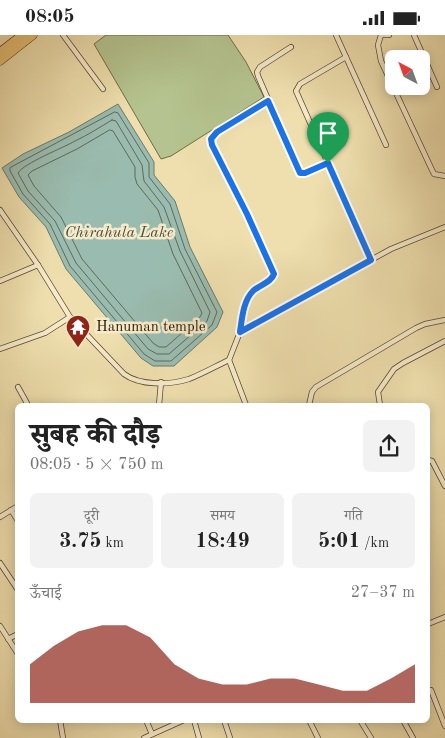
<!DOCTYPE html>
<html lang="hi">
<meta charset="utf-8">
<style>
:root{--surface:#fff;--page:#f2f2f2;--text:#222;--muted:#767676;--accent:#8f2418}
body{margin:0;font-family:"Old Standard TT","Noto Serif Devanagari",serif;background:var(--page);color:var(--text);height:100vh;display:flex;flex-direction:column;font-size:19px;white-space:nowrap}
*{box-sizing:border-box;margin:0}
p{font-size:16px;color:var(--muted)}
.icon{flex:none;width:28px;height:28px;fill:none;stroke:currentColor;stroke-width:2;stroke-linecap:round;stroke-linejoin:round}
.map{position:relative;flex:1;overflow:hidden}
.panel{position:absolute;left:15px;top:368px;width:415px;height:320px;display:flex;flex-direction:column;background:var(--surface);border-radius:8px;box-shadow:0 2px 12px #0003}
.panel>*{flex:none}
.needle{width:32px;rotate:319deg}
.controls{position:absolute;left:385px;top:15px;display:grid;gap:10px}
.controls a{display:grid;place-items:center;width:45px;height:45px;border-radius:8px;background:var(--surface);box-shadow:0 2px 12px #0003;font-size:25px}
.pin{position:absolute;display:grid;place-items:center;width:42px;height:42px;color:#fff;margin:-51px -21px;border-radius:50% 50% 50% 0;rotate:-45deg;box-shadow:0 0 5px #0007}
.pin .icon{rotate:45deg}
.round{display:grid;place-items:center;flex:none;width:52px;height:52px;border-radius:8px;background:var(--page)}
.overview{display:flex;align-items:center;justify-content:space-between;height:85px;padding:0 15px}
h1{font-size:28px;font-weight:800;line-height:38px}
.metrics{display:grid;grid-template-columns:repeat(3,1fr);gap:8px;height:85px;padding:5px 15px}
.metrics div{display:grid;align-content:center;border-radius:8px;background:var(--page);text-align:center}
.metrics b{font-size:21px;font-weight:800}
.metrics small{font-size:14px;font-weight:400}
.metrics p{font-size:14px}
.chart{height:140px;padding:10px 15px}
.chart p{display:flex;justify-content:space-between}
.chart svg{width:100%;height:90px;margin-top:5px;fill:var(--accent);opacity:.7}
.status{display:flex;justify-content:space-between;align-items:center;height:35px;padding:0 25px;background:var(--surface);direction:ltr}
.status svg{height:14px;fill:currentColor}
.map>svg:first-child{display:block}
.green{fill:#b4c38f;stroke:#6e6c48}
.water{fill:#9abcb0;stroke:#6c796a}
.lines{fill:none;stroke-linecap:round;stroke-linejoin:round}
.shore{stroke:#616858;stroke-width:1}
.minor-casing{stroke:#5a472c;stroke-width:6}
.primary-casing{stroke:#281401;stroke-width:9}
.minor{stroke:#f5eaca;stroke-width:4.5}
.primary{stroke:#e8c077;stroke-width:8}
.route-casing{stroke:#fff;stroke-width:10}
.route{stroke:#1a73e8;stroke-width:6}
.labels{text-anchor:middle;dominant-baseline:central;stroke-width:5;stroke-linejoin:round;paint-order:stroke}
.poi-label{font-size:15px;fill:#281401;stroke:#f5eaca;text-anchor:start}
.water-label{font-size:16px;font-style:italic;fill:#504f3e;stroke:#f5eaca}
</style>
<div class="status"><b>08:05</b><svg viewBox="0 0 49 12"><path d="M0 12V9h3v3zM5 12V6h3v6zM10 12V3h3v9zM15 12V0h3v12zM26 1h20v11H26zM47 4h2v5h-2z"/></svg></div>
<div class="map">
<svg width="445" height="703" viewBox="0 0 445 703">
<rect width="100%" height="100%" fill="#efdfae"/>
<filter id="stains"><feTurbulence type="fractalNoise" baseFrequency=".004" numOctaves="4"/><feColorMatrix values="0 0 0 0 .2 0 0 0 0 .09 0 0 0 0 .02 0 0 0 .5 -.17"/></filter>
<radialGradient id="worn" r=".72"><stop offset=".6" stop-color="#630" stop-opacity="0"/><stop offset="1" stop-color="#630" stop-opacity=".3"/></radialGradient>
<polygon class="green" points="106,0 228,0 246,27 264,62 171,121 161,124 94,9"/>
<polygon class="water" points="118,69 154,127 154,140 175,166 190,212 223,277 217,292 174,331 153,331 141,323 66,234 46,192 19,162 2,133 23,119 69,97"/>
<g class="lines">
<g class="shore">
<polygon points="115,77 118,78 149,128 149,142 170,169 185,214 217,277 212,290 171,326 155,326 144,319 70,231 50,189 23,159 10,136 10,133"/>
<path d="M112,85L116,86L142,130L144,146L164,172L180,216L210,277L207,286L169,319H157L148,314L76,228L55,186L28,156L18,138C24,128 63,113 75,106C88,100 100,92 112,85Z"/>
<polygon points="110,95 113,96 135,132 135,142 137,149 158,175 173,219 202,278 200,282 166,312 159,312 153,308 82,224 61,182 34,151 28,140 32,136 77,114"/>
</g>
<defs>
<g id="minor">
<polyline points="63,0 103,54"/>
<polyline points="336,0 386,110"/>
<polyline points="381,0 378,10 381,26 432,135 434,139 445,141"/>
<polyline points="384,0 389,0"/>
<polyline points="414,0 437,52"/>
<polyline points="291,12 260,32 257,37 258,41 300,138 305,138 328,128"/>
<polyline points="346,22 300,49 296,56 371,225"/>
<polyline points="0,175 38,230 70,282 45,298 0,314"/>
<polyline points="0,246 38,230"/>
<path d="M70,282L124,339C140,351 170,350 189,344C202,339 216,331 229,325"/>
<polyline points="240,297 391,214 445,192"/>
<polyline points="18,352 28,370"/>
<polyline points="159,370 161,347"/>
<polyline points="246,370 229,325 240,297 248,262 254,255 272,243 274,239 247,179 212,109 211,104 217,97 268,66"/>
<polyline points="309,370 312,357 316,352 416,293 425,289 445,285"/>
<polyline points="380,370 378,357 394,334 403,328 445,306"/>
<polyline points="428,425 432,426 445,451"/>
<polyline points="11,475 18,486"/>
<polyline points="0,482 18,471"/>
<polyline points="0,528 18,555"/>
<polyline points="428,589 445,582"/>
<polyline points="0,591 18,619"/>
<polyline points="8,604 18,599"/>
<polyline points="431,655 445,691"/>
<polyline points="60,685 63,703"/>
<polyline points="146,685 152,699"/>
<polyline points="194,685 199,703"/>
<polyline points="224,685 230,703"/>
<polyline points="309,685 318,703"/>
<polyline points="360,685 371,703"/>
<polyline points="403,685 413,703"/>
<polyline points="144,703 184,685"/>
</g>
<g id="primary">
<polyline points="0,17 22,0"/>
<polyline points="0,26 33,0"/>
</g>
</defs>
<use href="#minor" class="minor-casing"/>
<use href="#primary" class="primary-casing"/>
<use href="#minor" class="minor"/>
<use href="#primary" class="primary"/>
</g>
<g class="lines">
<defs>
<path id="route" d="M268,66L300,138H305L328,128L371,225L240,297C242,284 243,266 253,256C259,250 271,248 274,239L247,179L212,110L211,104L217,97Z"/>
</defs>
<use href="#route" class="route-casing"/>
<use href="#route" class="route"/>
</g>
<defs>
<symbol id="temple-pin" viewBox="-11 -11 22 30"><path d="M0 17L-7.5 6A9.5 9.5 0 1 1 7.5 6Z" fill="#8f2418" stroke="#f5eaca"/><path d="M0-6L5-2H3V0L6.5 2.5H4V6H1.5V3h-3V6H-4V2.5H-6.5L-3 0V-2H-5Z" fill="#fff"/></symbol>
</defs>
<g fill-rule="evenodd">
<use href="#temple-pin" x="64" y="278" width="28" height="38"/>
</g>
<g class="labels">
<g class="poi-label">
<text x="96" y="292">Hanuman temple</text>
</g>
<g class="water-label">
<text x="119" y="198">Chirahula Lake</text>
</g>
</g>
<rect width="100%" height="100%" filter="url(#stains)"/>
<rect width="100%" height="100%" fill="url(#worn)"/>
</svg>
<div class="controls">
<a><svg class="needle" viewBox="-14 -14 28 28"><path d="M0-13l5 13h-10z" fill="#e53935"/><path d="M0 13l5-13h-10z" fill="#767676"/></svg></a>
</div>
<div class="pin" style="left:328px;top:128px;background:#1e9e55"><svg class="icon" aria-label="arrive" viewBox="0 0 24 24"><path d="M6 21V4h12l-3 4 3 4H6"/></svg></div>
<section class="panel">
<div class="overview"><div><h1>सुबह की दौड़</h1><p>08:05 · 5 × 750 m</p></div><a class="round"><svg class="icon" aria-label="share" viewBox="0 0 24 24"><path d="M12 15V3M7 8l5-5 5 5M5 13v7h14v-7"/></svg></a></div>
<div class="metrics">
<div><p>दूरी</p><b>3.75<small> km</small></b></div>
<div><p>समय</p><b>18:49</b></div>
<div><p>गति</p><b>5:01<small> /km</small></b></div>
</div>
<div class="chart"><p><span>ऊँचाई</span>27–37 m</p>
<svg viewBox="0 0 160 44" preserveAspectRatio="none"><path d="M0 44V25L10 16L20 9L30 6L40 6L50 12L60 25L70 32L80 35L90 35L100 32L110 32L120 35L130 38L140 38L150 32L160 25V44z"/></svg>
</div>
</section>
</div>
